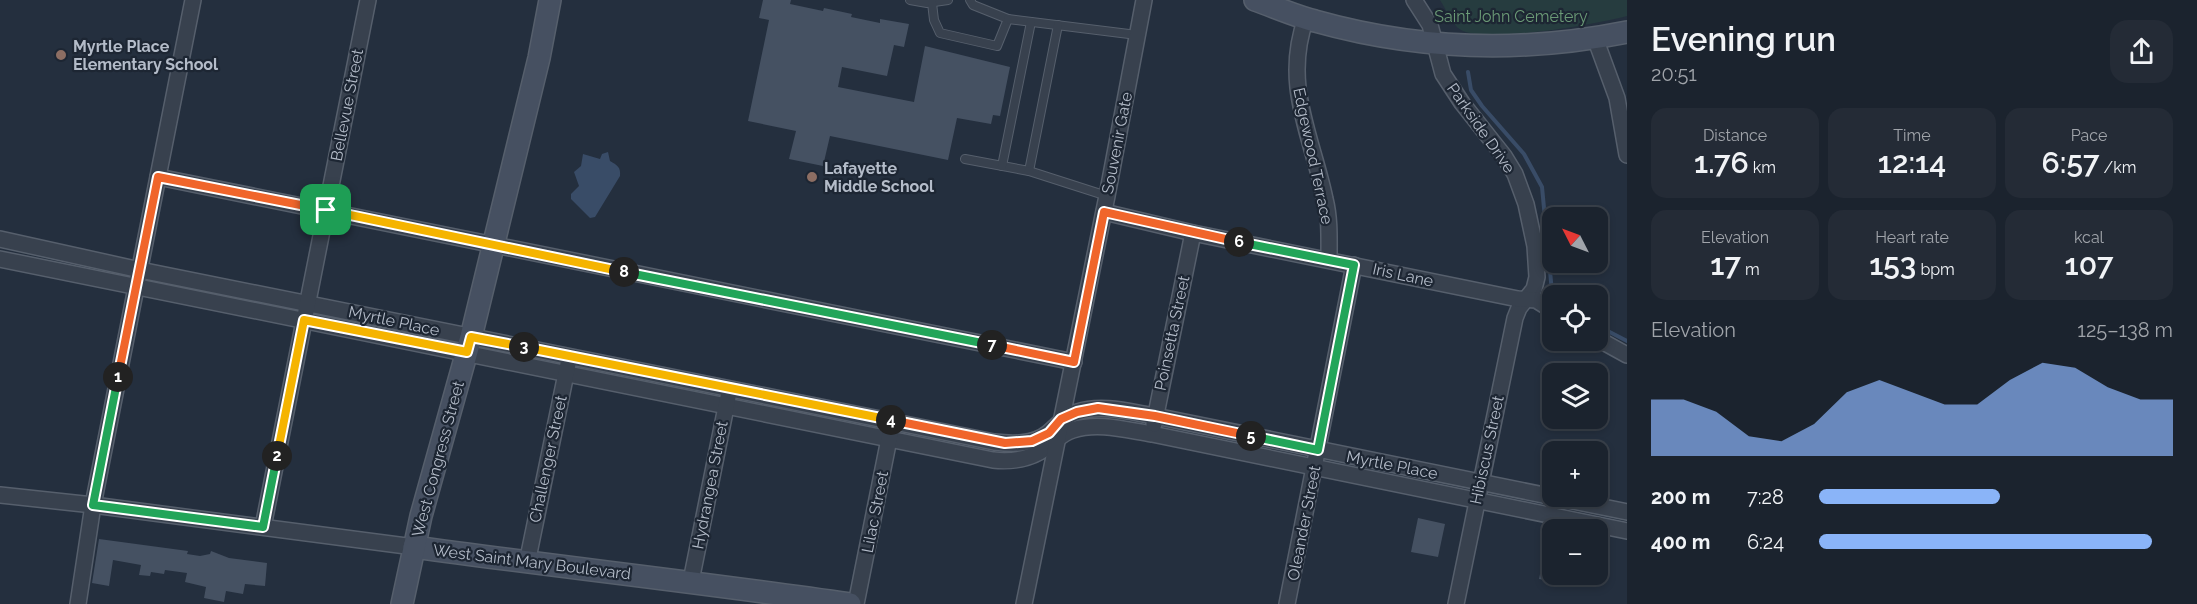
<!DOCTYPE html>
<meta charset="utf-8">
<style>
:root{--surface:#1b232e;--page:#242b36;--text:#f1f3f6;--muted:#a0a4aa;--line:#39404a;--accent:#8ab4f8}
body{margin:0;font-family:Raleway,sans-serif;background:var(--page);color:var(--text);height:100vh;display:flex;flex-direction:column;font-size:22px;white-space:nowrap}
*{box-sizing:border-box;margin:0}
p{font-size:20px;color:var(--muted)}
.icon{flex:none;width:33px;height:33px;fill:none;stroke:currentColor;stroke-width:2;stroke-linecap:round;stroke-linejoin:round}
.map{position:relative;flex:1;overflow:hidden}
.sheet{display:flex;flex-direction:column;background:var(--surface);width:570px}
.sheet>*{flex:none}
.needle{width:39px;rotate:312deg}
.fabs{position:absolute;left:1542px;top:207px;display:grid;gap:12px}
.fabs a{display:grid;place-items:center;width:66px;height:66px;border-radius:12px;background:var(--surface);box-shadow:0 3px 9px #0003,0 0 0 2px var(--line);font-size:30px}
.pin{position:absolute;display:grid;place-items:center;width:51px;height:51px;color:#fff;margin:-26px;border-radius:12px;box-shadow:0 3px 9px #0006}
.km{position:absolute;width:30px;height:30px;margin:-15px;border-radius:50%;background:#222;color:#fff;font-size:16px;line-height:30px;text-align:center}
.round{display:grid;place-items:center;flex:none;width:63px;height:63px;border-radius:18px;background:var(--page)}
.headline{display:flex;align-items:center;justify-content:space-between;height:102px;padding:0 24px}
h1{font-size:33px;font-weight:600;line-height:45px}
.figures{display:grid;grid-template-columns:repeat(3,1fr);gap:9px;height:102px;padding:6px 24px}
.figures div{display:grid;align-content:center;border-radius:15px;background:var(--page);text-align:center}
.figures b{font-size:30px;font-weight:600}
.figures small{font-size:16px;font-weight:400}
.figures p{font-size:16px}
.chart{height:168px;padding:12px 24px}
.chart p{display:flex;justify-content:space-between}
.chart svg{width:100%;height:108px;margin-top:6px;fill:var(--accent);opacity:.7}
ul{padding:0 24px;list-style:none;font-size:20px}
li{display:grid;grid-template-columns:96px 72px 1fr;align-items:center;height:45px}
li i{height:15px;border-radius:8px;background:var(--accent)}
main{display:flex;flex:1;min-height:0}
.map>svg:first-child{display:block}
.green{fill:#263c3f}
.water{fill:#394c67}
.lines{fill:none;stroke-linecap:round;stroke-linejoin:round}
.stream{stroke:#394c67;stroke-width:4}
.building{fill:#455162}
.lane-casing{stroke:#565f6c;stroke-width:10}
.street-casing{stroke:#565f6c;stroke-width:18}
.secondary-casing{stroke:#565f6c;stroke-width:24}
.lane{stroke:#38414e;stroke-width:8}
.street{stroke:#38414e;stroke-width:15}
.secondary{stroke:#465061;stroke-width:21}
.split-1-casing{stroke:#fff;stroke-width:12}
.split-2-casing{stroke:#fff;stroke-width:12}
.split-3-casing{stroke:#fff;stroke-width:12}
.split-4-casing{stroke:#fff;stroke-width:12}
.split-5-casing{stroke:#fff;stroke-width:12}
.split-6-casing{stroke:#fff;stroke-width:12}
.split-7-casing{stroke:#fff;stroke-width:12}
.split-8-casing{stroke:#fff;stroke-width:12}
.split-9-casing{stroke:#fff;stroke-width:12}
.split-1{stroke:#f0652b;stroke-width:8}
.split-2{stroke:#22a559;stroke-width:8}
.split-3{stroke:#f5b400;stroke-width:8}
.split-4{stroke:#f5b400;stroke-width:8}
.split-5{stroke:#f0652b;stroke-width:8}
.split-6{stroke:#22a559;stroke-width:8}
.split-7{stroke:#f0652b;stroke-width:8}
.split-8{stroke:#22a559;stroke-width:8}
.split-9{stroke:#f5b400;stroke-width:8}
.education-dot{fill:#8d6e63;stroke:#1d2633;stroke-width:2}
.labels{text-anchor:middle;dominant-baseline:central;stroke-width:4.5;stroke-linejoin:round;paint-order:stroke}
.park-label{font-size:16px;fill:#6b9a76;stroke:#1d2633}
.poi-label{font-size:16px;font-weight:bold;fill:#b4bcc9;stroke:#1d2633;text-anchor:start}
.street-label{font-size:16px;fill:#b4bcc9;stroke:#1d2633}
</style>
<main>
<div class="map">
<svg width="1627" height="604" viewBox="0 0 1627 604">
<rect width="100%" height="100%" fill="#242f3e"/>
<path class="green" d="M1440,0H1627V16C1597,24 1486,44 1461,30C1452,25 1446,9 1440,0Z"/>
<path class="water" d="M608,152L610,161C617,165 621,167 620,176L595,217L590,218L571,199V194L579,186L574,172L581,166L583,154L600,159L602,154Z"/>
<g class="lines">
<g class="stream">
<polyline points="1468,72 1471,90 1482,106 1524,154 1542,187 1552,292 1555,296"/>
<polyline points="1598,326 1627,341"/>
</g>
</g>
<g class="building">
<polygon points="763,0 791,0 790,4 823,11 824,8 852,14 851,17 880,23 880,19 909,24 904,47 894,45 887,76 842,67 838,87 914,102 925,46 1010,67 1000,116 993,115 991,124 957,118 948,160 830,136 823,166 789,159 796,131 748,121 769,20 759,18"/>
<polygon points="1418,518 1445,524 1438,557 1411,552"/>
<polygon points="1548,535 1552,536 1552,581 1539,579"/>
<polygon points="99,539 188,551 187,554 200,556 210,554 211,551 229,558 267,563 265,586 245,584 243,594 226,591 224,602 204,598 206,587 185,582 187,573 165,570 164,574 151,572 150,576 139,575 141,565 113,560 109,586 92,583"/>
</g>
<g class="lines">
<defs>
<g id="lane">
<polyline points="910,0 927,3 948,0"/>
<polyline points="932,3 934,20 940,33 997,46 1008,19 973,5 970,0"/>
<polyline points="1008,19 1137,35"/>
<polyline points="965,159 1029,171 1058,25"/>
<polyline points="1002,166 1031,22"/>
<polyline points="1029,171 1107,196"/>
</g>
<g id="street">
<polyline points="1414,0 1430,25 1443,74 1462,103 1504,156 1515,174 1526,204 1535,246 1537,277 1534,289 1519,308 1515,318 1456,604"/>
<path d="M1306,18C1282,85 1312,136 1325,199C1330,219 1329,239 1329,260"/>
<polyline points="1595,38 1617,98 1627,155"/>
<polyline points="158,177 1074,362"/>
<polyline points="1104,212 1193,233 1518,299 1536,300 1552,310"/>
<path d="M0,239L140,270L994,442C1012,444 1033,445 1048,433C1058,425 1064,416 1077,412C1102,404 1130,412 1155,416L1627,512"/>
<path d="M0,259L993,460C1011,462 1031,459 1046,448C1057,441 1060,434 1073,430C1098,422 1126,430 1152,434L1627,531"/>
<polyline points="1598,339 1627,355"/>
<polyline points="1154,424 1193,233"/>
<polyline points="0,495 93,505 414,547"/>
<polyline points="263,527 368,0"/>
<polyline points="527,563 568,364"/>
<polyline points="691,581 728,397"/>
<polyline points="78,604 93,505 193,0"/>
<polyline points="856,604 891,429"/>
<polyline points="1024,604 1107,196 1144,0"/>
<polyline points="1287,604 1354,265"/>
</g>
<g id="secondary">
<path d="M1255,0C1275,7 1295,16 1315,21C1418,50 1523,53 1627,32"/>
<path d="M414,547C559,567 705,583 850,604"/>
<polyline points="402,604 421,516 471,337 539,58 550,0"/>
</g>
</defs>
<use href="#lane" class="lane-casing"/>
<use href="#street" class="street-casing"/>
<use href="#secondary" class="secondary-casing"/>
<use href="#lane" class="lane"/>
<use href="#street" class="street"/>
<use href="#secondary" class="secondary"/>
</g>
<g class="lines">
<defs>
<polyline id="split-1" points="118,377 158,177 326,210"/>
<polyline id="split-2" points="118,377 93,505 263,527 277,456"/>
<polyline id="split-3" points="277,456 304,320 467,352 471,337 524,347"/>
<polyline id="split-4" points="524,347 891,420"/>
<polyline id="split-5" points="891,420 1005,443 1032,441 1049,433 1061,419 1077,412 1098,408 1155,416 1251,436"/>
<polyline id="split-6" points="1239,242 1354,265 1318,450 1251,436"/>
<polyline id="split-7" points="992,345 1074,362 1104,212 1239,242"/>
<polyline id="split-8" points="624,272 992,345"/>
<polyline id="split-9" points="326,210 624,272"/>
</defs>
<use href="#split-1" class="split-1-casing"/>
<use href="#split-2" class="split-2-casing"/>
<use href="#split-3" class="split-3-casing"/>
<use href="#split-4" class="split-4-casing"/>
<use href="#split-5" class="split-5-casing"/>
<use href="#split-6" class="split-6-casing"/>
<use href="#split-7" class="split-7-casing"/>
<use href="#split-8" class="split-8-casing"/>
<use href="#split-9" class="split-9-casing"/>
<use href="#split-1" class="split-1"/>
<use href="#split-2" class="split-2"/>
<use href="#split-3" class="split-3"/>
<use href="#split-4" class="split-4"/>
<use href="#split-5" class="split-5"/>
<use href="#split-6" class="split-6"/>
<use href="#split-7" class="split-7"/>
<use href="#split-8" class="split-8"/>
<use href="#split-9" class="split-9"/>
</g>
<g class="education-dot">
<circle cx="61" cy="55" r="6"/>
<circle cx="812" cy="177" r="6"/>
</g>
<g class="labels">
<g class="park-label">
<text x="1511" y="16">Saint John Cemetery</text>
</g>
<g class="poi-label">
<text x="73" y="46">Myrtle Place<tspan x="73" dy="18">Elementary School</tspan></text>
<text x="824" y="168">Lafayette<tspan x="824" dy="18">Middle School</tspan></text>
</g>
<g class="street-label">
<text transform="translate(347 105) rotate(-79)">Bellevue Street</text>
<text transform="translate(1481 128) rotate(55)">Parkside Drive</text>
<text transform="translate(1117 143) rotate(-79)">Souvenir Gate</text>
<text transform="translate(1313 156) rotate(78)">Edgewood Terrace</text>
<text transform="translate(1403 275) rotate(12)">Iris Lane</text>
<text transform="translate(394 321) rotate(12)">Myrtle Place</text>
<text transform="translate(1172 333) rotate(-78)">Poinsetta Street</text>
<text transform="translate(1487 450) rotate(-78)">Hibiscus Street</text>
<text transform="translate(438 459) rotate(-75)">West Congress Street</text>
<text transform="translate(548 459) rotate(-78)">Challenger Street</text>
<text transform="translate(1392 465) rotate(11)">Myrtle Place</text>
<text transform="translate(710 485) rotate(-79)">Hydrangea Street</text>
<text transform="translate(875 512) rotate(-79)">Lilac Street</text>
<text transform="translate(1304 523) rotate(-79)">Oleander Street</text>
<text transform="translate(532 562) rotate(7)">West Saint Mary Boulevard</text>
</g>
</g>
</svg>
<div class="fabs">
<a><svg class="needle" viewBox="-14 -14 28 28"><path d="M0-13l5 13h-10z" fill="#e53935"/><path d="M0 13l5-13h-10z" fill="#a0a4aa"/></svg></a>
<a><svg class="icon" aria-label="locate" viewBox="0 0 24 24"><circle cx="12" cy="12" r="6"/><path d="M12 2v4M12 18v4M2 12h4M18 12h4"/></svg></a>
<a><svg class="icon" aria-label="layers" viewBox="0 0 24 24"><path d="M12 4l9 5-9 5-9-5zM3 14l9 5 9-5"/></svg></a>
<a>+</a>
<a>−</a>
</div>
<div class="pin" style="left:326px;top:210px;background:#1e9e55"><svg class="icon" aria-label="arrive" viewBox="0 0 24 24"><path d="M6 21V4h12l-3 4 3 4H6"/></svg></div>
<b class="km" style="left:118px;top:377px">1</b>
<b class="km" style="left:277px;top:456px">2</b>
<b class="km" style="left:524px;top:347px">3</b>
<b class="km" style="left:891px;top:420px">4</b>
<b class="km" style="left:1251px;top:436px">5</b>
<b class="km" style="left:1239px;top:242px">6</b>
<b class="km" style="left:992px;top:345px">7</b>
<b class="km" style="left:624px;top:272px">8</b>
</div>
<section class="sheet">
<div class="headline"><div><h1>Evening run</h1><p>20:51</p></div><a class="round"><svg class="icon" aria-label="share" viewBox="0 0 24 24"><path d="M12 15V3M7 8l5-5 5 5M5 13v7h14v-7"/></svg></a></div>
<div class="figures">
<div><p>Distance</p><b>1.76<small> km</small></b></div>
<div><p>Time</p><b>12:14</b></div>
<div><p>Pace</p><b>6:57<small> /km</small></b></div>
</div>
<div class="figures">
<div><p>Elevation</p><b>17<small> m</small></b></div>
<div><p>Heart rate</p><b>153<small> bpm</small></b></div>
<div><p>kcal</p><b>107</b></div>
</div>
<div class="chart"><p><span>Elevation</span>125–138 m</p>
<svg viewBox="0 0 160 44" preserveAspectRatio="none"><path d="M0 44V21L10 21L20 26L30 36L40 38L50 31L60 18L70 13L80 18L90 23L100 23L110 13L120 6L130 8L140 16L150 21L160 21V44z"/></svg>
</div>
<ul>
<li><b>200 m</b>7:28<i style="width:51%"></i></li>
<li><b>400 m</b>6:24<i style="width:94%"></i></li>
</ul>
</section>
</main>
